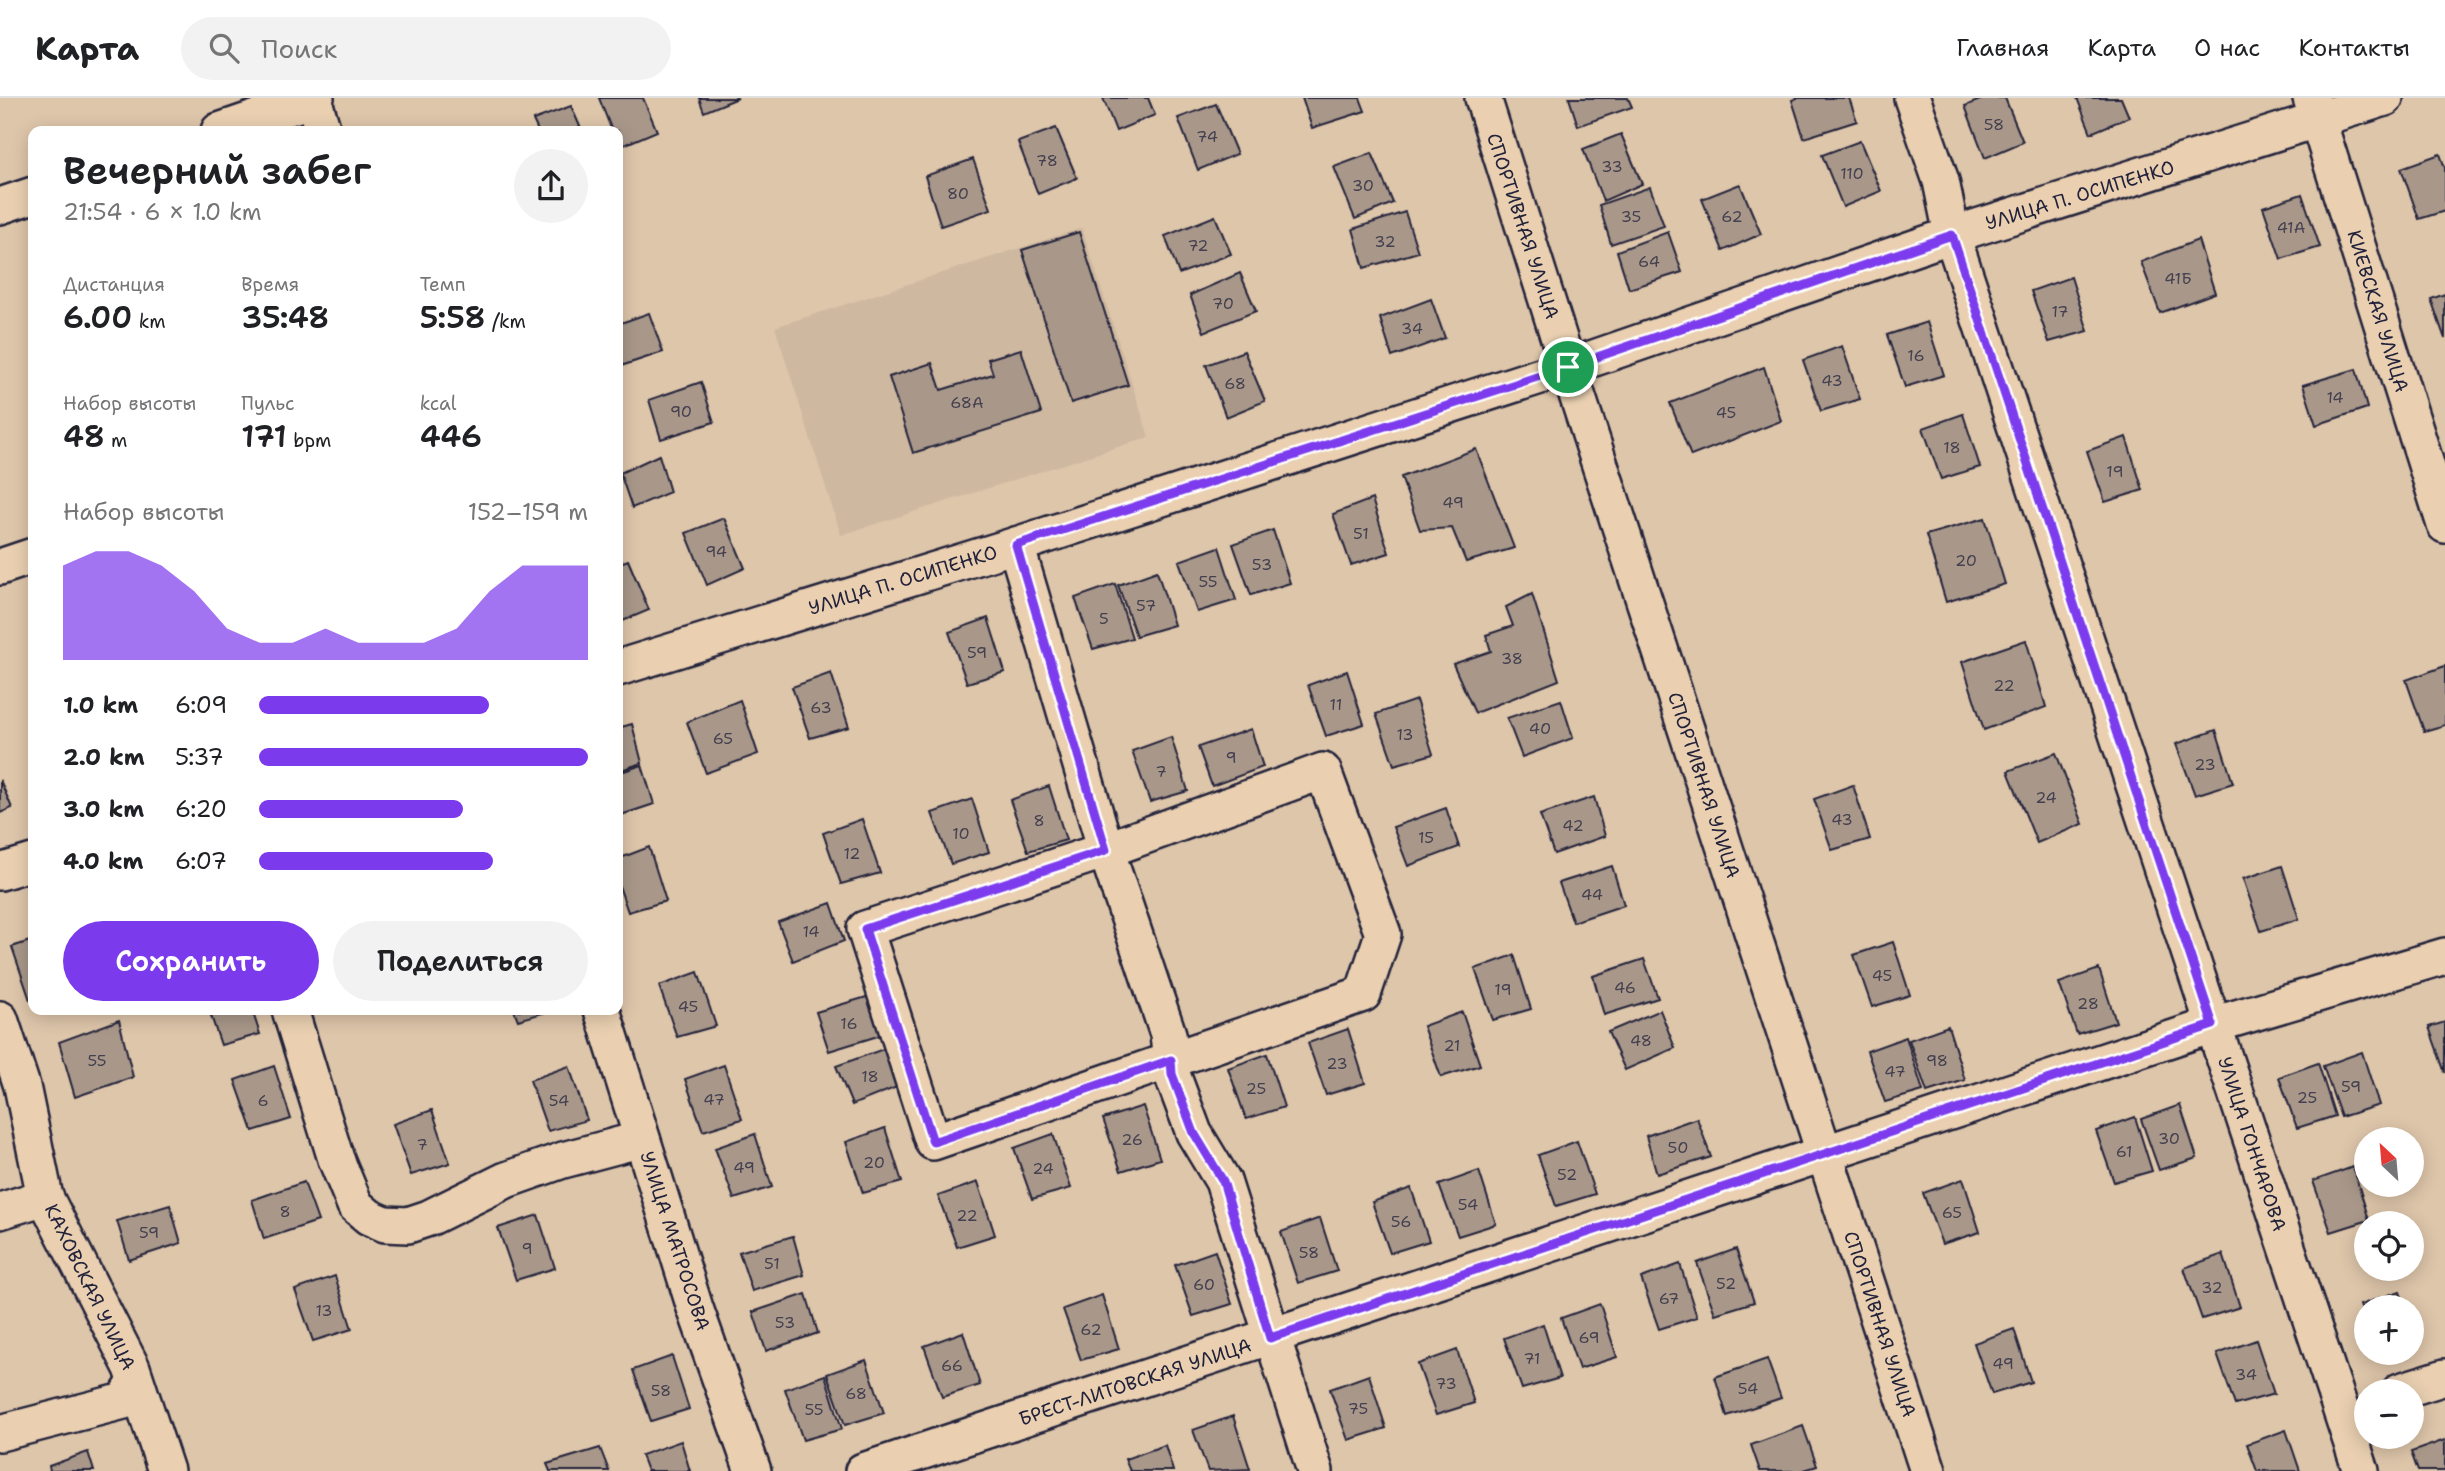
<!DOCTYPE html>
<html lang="ru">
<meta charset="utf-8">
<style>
:root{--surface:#fff;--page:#f2f2f2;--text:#202124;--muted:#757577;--line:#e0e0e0;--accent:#7c3aed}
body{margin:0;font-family:"Shantell Sans",sans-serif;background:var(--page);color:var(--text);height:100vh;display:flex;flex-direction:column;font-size:26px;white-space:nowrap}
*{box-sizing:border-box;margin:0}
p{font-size:23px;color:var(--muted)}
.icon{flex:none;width:38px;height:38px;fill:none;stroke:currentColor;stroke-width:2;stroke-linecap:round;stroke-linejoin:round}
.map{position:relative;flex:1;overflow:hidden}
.drawer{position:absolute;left:28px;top:28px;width:595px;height:889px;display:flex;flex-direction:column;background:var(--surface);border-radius:14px;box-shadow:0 4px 18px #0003}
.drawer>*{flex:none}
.needle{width:46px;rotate:334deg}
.tools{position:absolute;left:2354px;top:1029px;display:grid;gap:14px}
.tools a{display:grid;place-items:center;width:70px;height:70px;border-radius:50%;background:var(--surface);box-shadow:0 4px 18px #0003;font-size:35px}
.pin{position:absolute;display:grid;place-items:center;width:60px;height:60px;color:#fff;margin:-30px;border:4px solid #fff;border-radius:50%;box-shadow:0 2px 7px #0007}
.round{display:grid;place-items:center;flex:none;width:74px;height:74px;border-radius:37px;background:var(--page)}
.summary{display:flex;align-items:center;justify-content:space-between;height:119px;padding:0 35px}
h1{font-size:38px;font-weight:600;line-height:52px}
.figures{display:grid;grid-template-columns:repeat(3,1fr);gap:10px;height:119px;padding:7px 35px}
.figures div{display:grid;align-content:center}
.figures b{font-size:30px;font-weight:600}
.figures small{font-size:19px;font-weight:400}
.figures p{font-size:19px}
.chart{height:196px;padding:14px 35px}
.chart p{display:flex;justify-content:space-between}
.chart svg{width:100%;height:126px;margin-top:7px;fill:var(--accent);opacity:.7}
.button{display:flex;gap:14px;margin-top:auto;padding:14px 35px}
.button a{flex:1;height:80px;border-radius:42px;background:var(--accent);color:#fff;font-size:28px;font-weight:600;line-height:80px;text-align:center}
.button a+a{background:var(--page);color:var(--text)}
ul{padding:0 35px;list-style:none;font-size:23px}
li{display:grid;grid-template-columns:112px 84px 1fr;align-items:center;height:52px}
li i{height:18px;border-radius:9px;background:var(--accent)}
header{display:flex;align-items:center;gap:42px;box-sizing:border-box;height:98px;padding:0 35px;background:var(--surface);border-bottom:2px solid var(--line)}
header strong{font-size:33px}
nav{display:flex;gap:38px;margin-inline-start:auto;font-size:24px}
.search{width:490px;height:63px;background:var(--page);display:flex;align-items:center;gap:18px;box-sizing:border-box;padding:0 24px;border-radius:38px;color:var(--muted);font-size:26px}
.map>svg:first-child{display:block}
.built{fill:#ceb8a0}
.building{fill:#a9988a;stroke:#22223b;stroke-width:2}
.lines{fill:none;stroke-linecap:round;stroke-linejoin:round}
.minor-casing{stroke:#22223b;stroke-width:40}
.minor{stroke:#ead0b1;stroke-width:35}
.route-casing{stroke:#fff;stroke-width:14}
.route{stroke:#7c3aed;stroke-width:9}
.labels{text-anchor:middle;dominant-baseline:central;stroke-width:5;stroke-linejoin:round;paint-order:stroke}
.number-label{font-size:16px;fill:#44404f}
.street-label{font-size:19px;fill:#22223b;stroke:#ead0b1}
</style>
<header>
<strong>Карта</strong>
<div class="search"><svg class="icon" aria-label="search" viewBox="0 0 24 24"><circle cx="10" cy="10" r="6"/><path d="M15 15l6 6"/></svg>Поиск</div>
<nav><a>Главная</a><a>Карта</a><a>О нас</a><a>Контакты</a></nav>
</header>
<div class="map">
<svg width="2445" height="1373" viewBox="0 0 2445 1373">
<rect width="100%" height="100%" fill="#dec6aa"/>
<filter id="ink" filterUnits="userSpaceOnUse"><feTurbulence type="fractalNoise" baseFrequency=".0143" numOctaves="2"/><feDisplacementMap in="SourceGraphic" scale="14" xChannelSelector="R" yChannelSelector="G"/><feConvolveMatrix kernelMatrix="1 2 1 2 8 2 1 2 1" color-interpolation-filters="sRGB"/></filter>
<g filter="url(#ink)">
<polygon class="built" points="1082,130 1149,339 841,437 775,229"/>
<g class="building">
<polygon points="599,0 643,0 657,33 619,49 618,33 612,33"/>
<polygon points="699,0 738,0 704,14"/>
<polygon points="1103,0 1148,0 1155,17 1116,33"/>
<polygon points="1302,0 1360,0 1365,13 1312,30"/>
<polygon points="1569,0 1628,0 1632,9 1578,28"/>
<polygon points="1797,0 1849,0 1857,23 1804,40 1792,2"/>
<polygon points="1985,0 2005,0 2023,44 1985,60 1965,8"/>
<polygon points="2077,0 2121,0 2129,19 2091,35"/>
<polygon points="1216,6 1237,56 1198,72 1178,20"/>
<polygon points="571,8 582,33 538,33 533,22"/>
<polygon points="1056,30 1077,80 1038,96 1018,44"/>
<polygon points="1621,36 1642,86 1603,103 1583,51"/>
<polygon points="1860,43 1881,93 1843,109 1822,57"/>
<polygon points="1372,55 1393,105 1355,121 1334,69"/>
<polygon points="2440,56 2445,70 2445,113 2419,121 2401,70"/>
<polygon points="973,61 991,111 941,128 925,78"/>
<polygon points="1740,86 1761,136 1723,153 1702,101"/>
<polygon points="1650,89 1664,128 1611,146 1599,107"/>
<polygon points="2302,96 2320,149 2281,161 2263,109"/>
<polygon points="1405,114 1418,154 1364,170 1353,131"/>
<polygon points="1215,118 1231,156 1179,176 1165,138"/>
<polygon points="1079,134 1128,287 1071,305 1022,152"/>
<polygon points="1668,134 1682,174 1629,191 1617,153"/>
<polygon points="2198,142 2215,195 2160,215 2141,164"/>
<polygon points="1240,175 1256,213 1204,234 1190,197"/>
<polygon points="2071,179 2088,233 2049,244 2031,193"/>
<polygon points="2445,196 2445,241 2431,201"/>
<polygon points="1431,201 1445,240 1392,259 1380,220"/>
<polygon points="649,215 663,254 618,269 618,226"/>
<polygon points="1927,224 1944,277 1905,289 1887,237"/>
<polygon points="1842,248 1860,301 1821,313 1803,262"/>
<polygon points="1021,251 1041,315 913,355 889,279 932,265 941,292 993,276 988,261"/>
<polygon points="1244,253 1265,303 1226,319 1206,267"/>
<polygon points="1764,269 1781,323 1691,358 1670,305"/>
<polygon points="2356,271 2367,310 2316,327 2303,287"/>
<polygon points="701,284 714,324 661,341 649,302"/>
<polygon points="1963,316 1980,369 1941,381 1923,330"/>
<polygon points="2126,339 2143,392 2105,404 2087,353"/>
<polygon points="1476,351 1514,450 1466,464 1452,430 1420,432 1401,379"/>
<polygon points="659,357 670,394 632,410 620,375"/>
<polygon points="1372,401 1389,455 1351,467 1333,416"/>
<polygon points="724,420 745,470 707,487 686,435"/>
<polygon points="1985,420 2005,486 1946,504 1926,437"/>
<polygon points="1273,432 1290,485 1251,497 1233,446"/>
<polygon points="1219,449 1236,502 1197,514 1179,463"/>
<polygon points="628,462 649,512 618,525 618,466"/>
<polygon points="1157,473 1174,527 1136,538 1118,487"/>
<polygon points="1115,486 1132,540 1093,551 1075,500"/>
<polygon points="1532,496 1559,582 1475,615 1453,566 1491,553 1486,537 1513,528 1506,509"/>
<polygon points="988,520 1005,574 967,585 949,534"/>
<polygon points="2026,542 2046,609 1984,632 1962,564"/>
<polygon points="2445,568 2445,627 2424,633 2406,582"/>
<polygon points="1347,573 1364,626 1326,638 1308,587"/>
<polygon points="831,575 849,629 810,640 792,589"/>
<polygon points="740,602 758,656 706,675 687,624"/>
<polygon points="1416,602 1433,656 1394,667 1376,616"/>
<polygon points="1561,602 1573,640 1522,659 1507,620"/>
<polygon points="632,626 642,665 618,673 618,630"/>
<polygon points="1251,631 1263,669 1212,688 1198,649"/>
<polygon points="2216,632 2233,685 2195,697 2176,646"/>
<polygon points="1171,639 1188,693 1150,704 1132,653"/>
<polygon points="2056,655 2083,726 2037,745 2008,673"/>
<polygon points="642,667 654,706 618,718 618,675"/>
<polygon points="0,682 12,710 0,715"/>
<polygon points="1853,687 1870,741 1832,752 1814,701"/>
<polygon points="1049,688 1066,742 1028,753 1010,702"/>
<polygon points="1594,699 1605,738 1554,756 1540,717"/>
<polygon points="972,701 989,754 951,766 932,715"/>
<polygon points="1446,710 1459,749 1408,768 1393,729"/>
<polygon points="862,721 880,775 841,786 823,735"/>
<polygon points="649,749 666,803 628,814 618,785 618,761"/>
<polygon points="1612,768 1624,807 1573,824 1559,785"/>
<polygon points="2282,768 2299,821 2261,833 2243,781"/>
<polygon points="831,805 844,843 793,863 778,824"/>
<polygon points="33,842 33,901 30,902 12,849"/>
<polygon points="1893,844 1910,897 1872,909 1854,857"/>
<polygon points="1514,857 1531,911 1493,922 1475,871"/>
<polygon points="1644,861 1658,900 1604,917 1593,878"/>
<polygon points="2099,871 2116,924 2077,936 2059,885"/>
<polygon points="698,874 716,928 677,939 659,888"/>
<polygon points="870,898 881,937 829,953 816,914"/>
<polygon points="209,912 252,912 260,936 221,947"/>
<polygon points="514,912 553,912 518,922"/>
<polygon points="1660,912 1675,950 1625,972 1608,934"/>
<polygon points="1462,914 1480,967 1441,979 1423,928"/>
<polygon points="119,922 133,979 75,999 59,944"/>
<polygon points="2445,924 2445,975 2429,929"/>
<polygon points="1948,928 1965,982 1927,994 1909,942"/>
<polygon points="1348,931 1365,985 1326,997 1308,945"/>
<polygon points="1906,939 1923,993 1885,1004 1867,953"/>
<polygon points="889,949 902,987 852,1007 836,968"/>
<polygon points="2362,954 2379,1007 2341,1019 2323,968"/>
<polygon points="1267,956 1284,1009 1246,1021 1228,970"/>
<polygon points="2318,965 2335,1018 2297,1030 2279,979"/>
<polygon points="724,967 742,1021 703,1033 685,981"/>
<polygon points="274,968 291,1021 253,1033 235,982"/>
<polygon points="569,968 587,1022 548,1033 530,982"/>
<polygon points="2180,1007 2197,1060 2159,1072 2141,1021"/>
<polygon points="1143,1008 1160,1061 1121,1073 1103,1021"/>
<polygon points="432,1012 450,1065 411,1077 393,1026"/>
<polygon points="2135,1019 2152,1073 2114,1084 2096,1033"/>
<polygon points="1697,1020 1711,1059 1657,1076 1646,1038"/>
<polygon points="885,1030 902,1084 863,1095 846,1044"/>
<polygon points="755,1036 772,1089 734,1101 715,1050"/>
<polygon points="1053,1036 1071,1090 1032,1101 1014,1050"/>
<polygon points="1577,1043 1595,1096 1556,1108 1538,1057"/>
<polygon points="2353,1069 2369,1122 2331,1134 2313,1083"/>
<polygon points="1479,1073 1496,1126 1458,1138 1439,1087"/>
<polygon points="1963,1081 1980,1134 1942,1146 1923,1095"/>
<polygon points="304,1084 318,1123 264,1141 252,1102"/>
<polygon points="978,1084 995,1137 957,1149 938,1098"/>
<polygon points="1411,1090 1429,1143 1390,1155 1372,1104"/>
<polygon points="170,1107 181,1145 129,1162 117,1123"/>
<polygon points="538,1117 555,1170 516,1182 498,1130"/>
<polygon points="1320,1120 1337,1173 1298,1185 1281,1134"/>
<polygon points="793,1138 804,1177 752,1193 739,1154"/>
<polygon points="1736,1151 1754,1204 1715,1216 1697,1165"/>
<polygon points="1215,1153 1232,1206 1193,1218 1175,1167"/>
<polygon points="2223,1156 2240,1209 2202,1221 2184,1170"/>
<polygon points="1680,1166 1697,1219 1659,1231 1641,1180"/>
<polygon points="335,1178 352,1231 313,1243 295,1192"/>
<polygon points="2400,1193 2405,1209 2366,1209 2366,1223 2360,1207"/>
<polygon points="806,1196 818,1235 766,1253 753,1214"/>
<polygon points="1102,1197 1119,1251 1081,1262 1063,1211"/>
<polygon points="1600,1206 1617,1259 1579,1271 1561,1220"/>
<polygon points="1543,1226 1560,1280 1522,1291 1504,1240"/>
<polygon points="2014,1231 2031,1284 1992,1296 1974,1245"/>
<polygon points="963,1234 980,1287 942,1299 924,1248"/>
<polygon points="2256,1242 2274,1296 2235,1307 2217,1256"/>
<polygon points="1457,1252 1474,1305 1436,1317 1418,1266"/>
<polygon points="672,1258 689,1311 651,1323 633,1272"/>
<polygon points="1767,1261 1781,1300 1727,1318 1715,1279"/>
<polygon points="866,1262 884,1315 845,1327 827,1276"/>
<polygon points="825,1277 842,1331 803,1342 785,1291"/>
<polygon points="1369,1277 1386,1330 1348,1342 1330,1291"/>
<polygon points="1233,1318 1250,1371 1208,1373 1193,1332"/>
<polygon points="1803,1328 1817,1368 1801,1373 1760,1373 1751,1347"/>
<polygon points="2286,1332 2300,1373 2257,1373 2247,1346"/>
<polygon points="2445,1342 2445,1373 2418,1373 2411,1354"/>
<polygon points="681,1343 690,1373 647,1373 641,1357"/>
<polygon points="1165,1347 1173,1373 1130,1373 1125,1361"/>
<polygon points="600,1350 609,1373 550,1373 547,1366"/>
<polygon points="88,1354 94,1373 50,1373 49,1368"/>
</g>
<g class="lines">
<defs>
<g id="minor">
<polyline points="313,0 323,33"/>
<polyline points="1483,0 1568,269 1928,1373"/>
<polyline points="1912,0 1941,83 1952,137 2361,1373"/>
<polyline points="2311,0 2445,427"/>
<polyline points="219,33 316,0"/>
<polyline points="0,108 33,97"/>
<polyline points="1016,447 1106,752 1168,936 1172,976 1194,1035 1223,1083 1315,1373"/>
<polyline points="0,469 33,458"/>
<polyline points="618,570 1016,447 1568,269 1952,137 2385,0"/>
<polygon points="1323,673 1383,836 1363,896 933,1044 865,831 1106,752"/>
<polyline points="0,774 33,764"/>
<polyline points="290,912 336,1061 355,1107 369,1119 385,1126 408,1127 429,1120 506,1082 563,1062 642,1041"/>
<polyline points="602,912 695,1210 753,1373"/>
<polyline points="0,921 22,988 45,1099 132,1270 166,1373"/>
<polyline points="0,1113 45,1099"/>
<polyline points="2400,1293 2445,1279"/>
<polyline points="0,1335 124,1303 136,1284"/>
<polyline points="863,1373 2213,927 2445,858"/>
</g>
</defs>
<use href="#minor" class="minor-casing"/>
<use href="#minor" class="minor"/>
</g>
</g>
<g class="lines" filter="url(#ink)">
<defs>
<polygon id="route" points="1952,137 2213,927 1270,1240 1223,1083 1194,1035 1172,976 1171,962 933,1044 865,831 1106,752 1016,447 1568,269"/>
</defs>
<use href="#route" class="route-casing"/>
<use href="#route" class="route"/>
</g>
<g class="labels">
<g class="number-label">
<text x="1994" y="26">58</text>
<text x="1207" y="38">74</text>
<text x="1047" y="62">78</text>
<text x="1612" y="68">33</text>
<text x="1852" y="75">110</text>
<text x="1363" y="87">30</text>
<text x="958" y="95">80</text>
<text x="1631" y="118">35</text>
<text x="1732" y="118">62</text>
<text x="2291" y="129">41А</text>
<text x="1385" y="143">32</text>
<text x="1198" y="147">72</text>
<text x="1649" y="163">64</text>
<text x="2178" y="180">41Б</text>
<text x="1223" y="205">70</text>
<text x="2060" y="213">17</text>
<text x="1412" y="230">34</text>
<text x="1916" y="257">16</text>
<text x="1832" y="282">43</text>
<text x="1235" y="285">68</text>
<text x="2335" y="299">14</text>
<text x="967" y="304">68А</text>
<text x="681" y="313">90</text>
<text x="1726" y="314">45</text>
<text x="1952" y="349">18</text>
<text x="2115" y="373">19</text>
<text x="1453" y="404">49</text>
<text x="1361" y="435">51</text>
<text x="716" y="453">94</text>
<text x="1966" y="462">20</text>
<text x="1262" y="466">53</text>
<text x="1208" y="483">55</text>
<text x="1146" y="507">57</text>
<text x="1104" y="520">5</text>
<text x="977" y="554">59</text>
<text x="1512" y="560">38</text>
<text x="2004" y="587">22</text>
<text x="1336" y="606">11</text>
<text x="821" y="609">63</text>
<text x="1540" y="630">40</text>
<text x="1405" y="636">13</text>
<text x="723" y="640">65</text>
<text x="1231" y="659">9</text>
<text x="2205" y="666">23</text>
<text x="1161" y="673">7</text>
<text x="2046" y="699">24</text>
<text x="1842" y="721">43</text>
<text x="1039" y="722">8</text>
<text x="1573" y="727">42</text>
<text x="961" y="735">10</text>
<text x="1426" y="739">15</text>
<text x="852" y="755">12</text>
<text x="1592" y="796">44</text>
<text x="811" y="833">14</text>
<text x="1882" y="877">45</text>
<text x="1625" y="889">46</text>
<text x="1503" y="891">19</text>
<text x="2088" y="905">28</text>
<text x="688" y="908">45</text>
<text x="849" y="925">16</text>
<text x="1641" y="942">48</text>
<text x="1452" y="947">21</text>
<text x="97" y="962">55</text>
<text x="1937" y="962">98</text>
<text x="1337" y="965">23</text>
<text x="1895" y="973">47</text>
<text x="870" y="978">18</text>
<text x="2351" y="988">59</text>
<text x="1256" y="990">25</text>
<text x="2307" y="999">25</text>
<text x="714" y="1001">47</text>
<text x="263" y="1002">6</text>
<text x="559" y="1002">54</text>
<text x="2169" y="1040">30</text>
<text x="1132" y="1041">26</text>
<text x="422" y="1046">7</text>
<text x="1678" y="1049">50</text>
<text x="2124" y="1053">61</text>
<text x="874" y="1064">20</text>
<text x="744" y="1069">49</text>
<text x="1043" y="1070">24</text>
<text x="1567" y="1076">52</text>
<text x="1468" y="1106">54</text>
<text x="285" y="1113">8</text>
<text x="1952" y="1114">65</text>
<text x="967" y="1117">22</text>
<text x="1401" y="1123">56</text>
<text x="149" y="1134">59</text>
<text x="527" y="1150">9</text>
<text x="1309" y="1154">58</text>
<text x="772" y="1165">51</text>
<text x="1726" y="1185">52</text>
<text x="1204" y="1186">60</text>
<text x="2212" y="1189">32</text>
<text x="1669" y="1200">67</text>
<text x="324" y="1212">13</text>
<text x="785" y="1224">53</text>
<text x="1091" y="1231">62</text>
<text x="1589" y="1239">69</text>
<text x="1532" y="1260">71</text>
<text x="2003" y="1265">49</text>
<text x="952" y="1267">66</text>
<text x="2246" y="1276">34</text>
<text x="1446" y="1285">73</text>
<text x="1748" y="1290">54</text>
<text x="661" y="1292">58</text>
<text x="856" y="1295">68</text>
<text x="1358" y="1310">75</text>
<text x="814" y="1311">55</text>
</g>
<g class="street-label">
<text transform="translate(2080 97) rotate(-17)">УЛИЦА П. ОСИПЕНКО</text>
<text transform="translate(1523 128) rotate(72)">СПОРТИВНАЯ УЛИЦА</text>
<text transform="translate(2378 213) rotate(73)">КИЕВСКАЯ УЛИЦА</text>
<text transform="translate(903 482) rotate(-17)">УЛИЦА П. ОСИПЕНКО</text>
<text transform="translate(1704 687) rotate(72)">СПОРТИВНАЯ УЛИЦА</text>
<text transform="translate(2252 1046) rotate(72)">УЛИЦА ГОНЧАРОВА</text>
<text transform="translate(675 1143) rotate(72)">УЛИЦА МАТРОСОВА</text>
<text transform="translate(90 1189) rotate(64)">КАХОВСКАЯ УЛИЦА</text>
<text transform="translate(1880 1226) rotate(72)">СПОРТИВНАЯ УЛИЦА</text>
<text transform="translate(1135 1284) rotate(-18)">БРЕСТ-ЛИТОВСКАЯ УЛИЦА</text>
</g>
</g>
</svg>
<div class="tools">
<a><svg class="needle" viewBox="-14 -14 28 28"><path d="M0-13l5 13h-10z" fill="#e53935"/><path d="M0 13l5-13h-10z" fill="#757577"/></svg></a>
<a><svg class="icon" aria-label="locate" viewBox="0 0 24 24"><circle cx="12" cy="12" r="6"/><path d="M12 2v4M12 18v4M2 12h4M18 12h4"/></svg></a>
<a>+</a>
<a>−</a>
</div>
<div class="pin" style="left:1568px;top:269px;background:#1e9e55"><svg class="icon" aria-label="arrive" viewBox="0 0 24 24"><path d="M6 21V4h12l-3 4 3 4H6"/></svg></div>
<section class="drawer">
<div class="summary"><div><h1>Вечерний забег</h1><p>21:54 · 6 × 1.0 km</p></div><a class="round"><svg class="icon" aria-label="share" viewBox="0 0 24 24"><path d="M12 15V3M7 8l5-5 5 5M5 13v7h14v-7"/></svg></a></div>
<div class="figures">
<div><p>Дистанция</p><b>6.00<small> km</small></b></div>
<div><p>Время</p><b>35:48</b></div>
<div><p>Темп</p><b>5:58<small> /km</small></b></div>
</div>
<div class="figures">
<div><p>Набор высоты</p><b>48<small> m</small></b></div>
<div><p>Пульс</p><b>171<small> bpm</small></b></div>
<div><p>kcal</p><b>446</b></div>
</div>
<div class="chart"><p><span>Набор высоты</span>152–159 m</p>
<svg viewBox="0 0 160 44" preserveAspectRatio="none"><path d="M0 44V11L10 6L20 6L30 11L40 20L50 33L60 38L70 38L80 33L90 38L100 38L110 38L120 33L130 20L140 11L150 11L160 11V44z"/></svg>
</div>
<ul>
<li><b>1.0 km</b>6:09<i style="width:70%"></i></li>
<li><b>2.0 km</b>5:37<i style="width:100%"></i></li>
<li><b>3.0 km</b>6:20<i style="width:62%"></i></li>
<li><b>4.0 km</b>6:07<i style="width:71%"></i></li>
</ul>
<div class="button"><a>Сохранить</a><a>Поделиться</a></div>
</section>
</div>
